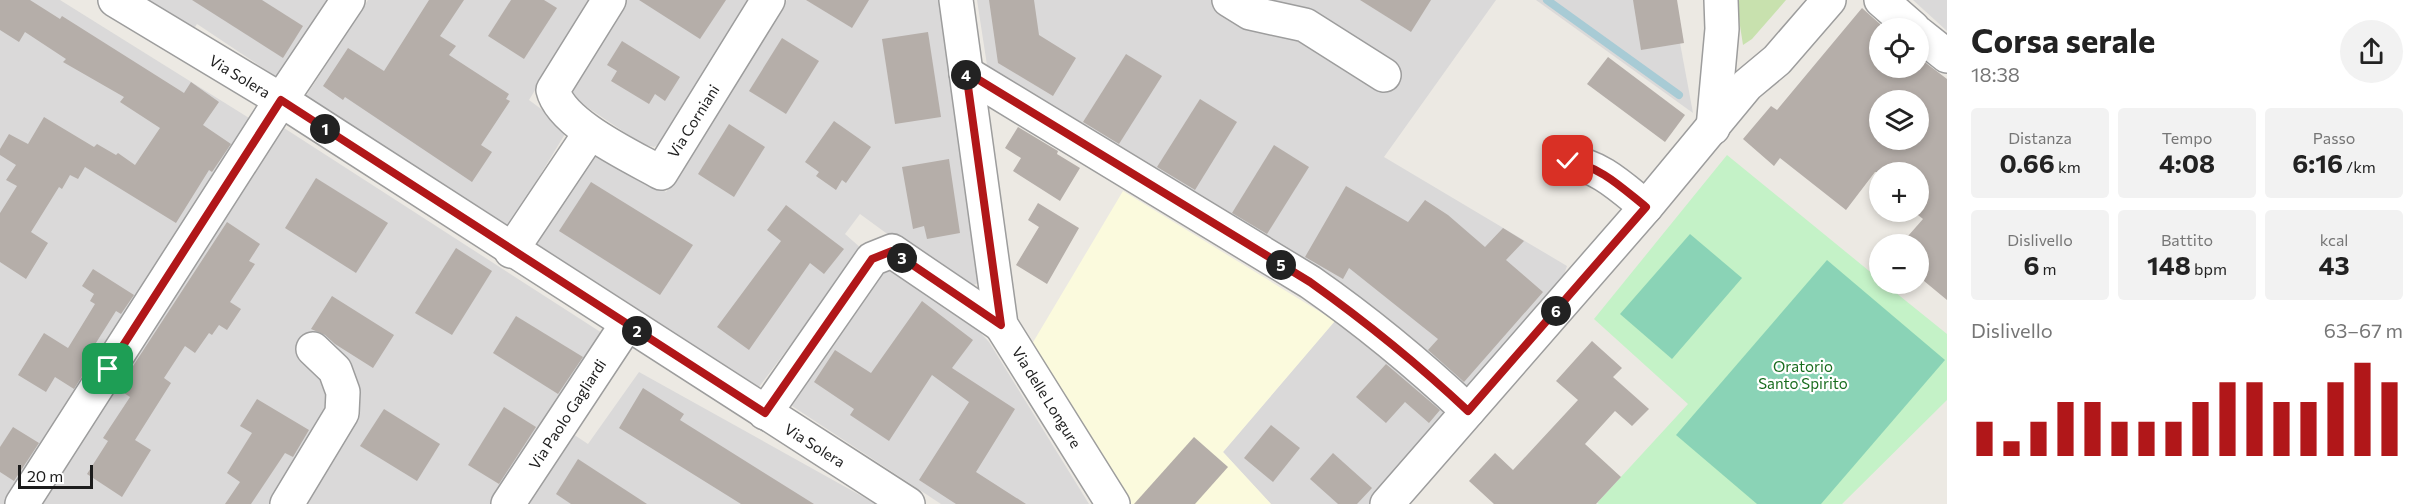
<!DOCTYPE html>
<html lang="it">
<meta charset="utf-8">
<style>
:root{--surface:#fff;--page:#f2f2f2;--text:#222;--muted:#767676;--accent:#b11719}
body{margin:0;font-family:Commissioner,sans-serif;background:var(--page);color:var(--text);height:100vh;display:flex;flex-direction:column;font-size:22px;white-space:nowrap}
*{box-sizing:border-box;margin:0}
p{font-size:20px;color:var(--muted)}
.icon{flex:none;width:33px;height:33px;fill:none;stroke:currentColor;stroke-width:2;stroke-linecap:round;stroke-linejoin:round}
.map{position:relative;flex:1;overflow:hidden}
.panel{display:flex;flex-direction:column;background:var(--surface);width:480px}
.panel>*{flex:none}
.fabs{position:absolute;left:1869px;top:18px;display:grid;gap:12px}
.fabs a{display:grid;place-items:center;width:60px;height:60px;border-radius:50%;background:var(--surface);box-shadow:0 3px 9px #0003;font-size:30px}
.scale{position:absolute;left:18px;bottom:15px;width:75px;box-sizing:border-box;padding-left:6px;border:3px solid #1c1c1c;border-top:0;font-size:16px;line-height:21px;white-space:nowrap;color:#1c1c1c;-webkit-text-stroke:4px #fff;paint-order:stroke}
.pin{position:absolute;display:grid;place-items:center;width:51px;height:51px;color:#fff;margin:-26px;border-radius:12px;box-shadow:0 3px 9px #0006}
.km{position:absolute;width:30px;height:30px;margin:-15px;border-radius:50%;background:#222;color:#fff;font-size:16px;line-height:30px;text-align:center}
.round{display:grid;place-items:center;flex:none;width:63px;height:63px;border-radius:32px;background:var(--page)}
.summary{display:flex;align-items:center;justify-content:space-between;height:102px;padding:0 24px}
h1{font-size:33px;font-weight:700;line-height:45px}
.stats{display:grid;grid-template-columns:repeat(3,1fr);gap:9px;height:102px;padding:6px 24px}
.stats div{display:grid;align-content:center;border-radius:6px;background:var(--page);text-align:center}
.stats b{font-size:26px;font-weight:700}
.stats small{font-size:16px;font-weight:400}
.stats p{font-size:16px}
.chart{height:168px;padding:12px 24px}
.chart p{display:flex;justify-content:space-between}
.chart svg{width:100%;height:108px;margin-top:6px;stroke:var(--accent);stroke-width:6}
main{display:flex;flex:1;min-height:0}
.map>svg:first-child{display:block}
.residential{fill:#dad9d9}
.education{fill:#fbfadd}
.grass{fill:#c8e1ae}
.park{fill:#c4f2c7}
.pitch{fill:#8ad3b6}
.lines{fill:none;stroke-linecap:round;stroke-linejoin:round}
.stream{stroke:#a8cbd5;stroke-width:8}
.building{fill:#b5aea9;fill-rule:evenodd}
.minor-casing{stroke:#9d9d9d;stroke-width:36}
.minor{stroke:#fff;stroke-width:33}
.route-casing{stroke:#fff;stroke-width:12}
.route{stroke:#b11719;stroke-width:8}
.labels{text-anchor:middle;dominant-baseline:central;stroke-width:4.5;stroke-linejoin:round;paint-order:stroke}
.street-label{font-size:15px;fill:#1c1c1c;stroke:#fff}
.park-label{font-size:15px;fill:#186c1e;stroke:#fff}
</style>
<main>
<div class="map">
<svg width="1947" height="504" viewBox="0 0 1947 504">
<rect width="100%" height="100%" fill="#ece9e3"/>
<g class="residential">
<polygon points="0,0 60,0 249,118 4,504 0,504"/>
<polygon points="137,0 329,0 278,78 197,24 191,33"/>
<polygon points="368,0 590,0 529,100 568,129 508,228 306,96"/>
<polygon points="625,0 752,0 663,142 654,147 642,144 572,97 571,90"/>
<polygon points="787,0 941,0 982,281 964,290 860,214 845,234 862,249 759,387 537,244 535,235 584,158 601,151 666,192"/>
<polygon points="977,0 1496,0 1384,157 1567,266 1560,286 1372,504 1271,504 1223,452 1355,297 1005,85 987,65"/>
<polygon points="1536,0 1672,0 1693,113"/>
<polygon points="1913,0 1947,0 1947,31"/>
<polygon points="284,128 602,333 491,504 40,504"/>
<polygon points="886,265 976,328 989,342 1089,504 941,504 789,404"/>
<polygon points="639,372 876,504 527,504 573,434 588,444"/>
</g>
<polygon class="education" points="1123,191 1335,321 1223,452 1271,504 1125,504 1091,436 1032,344"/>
<polygon class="grass" points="1736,0 1786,0 1752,39 1743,45"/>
<polygon class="park" points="1727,155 1879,279 1880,284 1885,284 1947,334 1947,400 1842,504 1599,504 1597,503 1688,404 1594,319"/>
<g class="pitch">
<polygon points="1690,234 1742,278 1672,359 1620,314"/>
<polygon points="1827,260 1945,360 1821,504 1757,504 1676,435"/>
</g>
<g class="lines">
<polyline class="stream" points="1547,0 1679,95"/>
</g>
<g class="building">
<polygon points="0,0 30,0 60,19 62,16 184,93 191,82 219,102 203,125 231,144 212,172 209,170 176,223 85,167 78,179 70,175 62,189 59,187 31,232 48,243 26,279 0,262 0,213 17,186 6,180 16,165 0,155 0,149 9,134 28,144 44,117 94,147 97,144 116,155 118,153 135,165 160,128 120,102 124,97 63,62 66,59 25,32 19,42 0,30"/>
<polygon points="192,0 262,0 303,26 283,58"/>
<polygon points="429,0 464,0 440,36 456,46 449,55 509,94 506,99 510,101 481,145 492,152 472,182 345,97 343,100 323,86 348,48 384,71"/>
<polygon points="511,0 544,0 557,8 524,59 488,36"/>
<polygon points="639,0 726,0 700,39"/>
<polygon points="806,0 869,0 852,28"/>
<polygon points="989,0 1034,0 1039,35 1076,58 1053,96 998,63"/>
<polygon points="1360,0 1431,0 1411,32"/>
<polygon points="1633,0 1677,0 1684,43 1641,50"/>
<path d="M1862,8L1880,24V68H1918V57L1947,79V300L1918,276V244H1901L1923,219L1918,215V172H1875L1846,210L1780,158L1774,166L1743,139L1771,106L1777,110ZM1880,100H1918V140H1880Z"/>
<polygon points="928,32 941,117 895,124 882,39"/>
<polygon points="782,38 819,61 786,114 749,91"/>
<polygon points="622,41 680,77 665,101 655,94 649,104 611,81 617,71 607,65"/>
<polygon points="1126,54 1162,76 1119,144 1083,122"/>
<polygon points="1608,57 1685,115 1665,142 1587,84"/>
<polygon points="1200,99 1237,122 1195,190 1157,167"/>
<polygon points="834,121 871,147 846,183 842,180 836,190 816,176 819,172 805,162"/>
<polygon points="729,124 765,147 734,197 698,174"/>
<polygon points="1018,127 1058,151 1057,154 1080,168 1060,201 1013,171 1021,158 1005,148"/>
<polygon points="1274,145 1309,167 1267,234 1232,213"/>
<polygon points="949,159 960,233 927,239 924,226 913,229 902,167"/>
<polygon points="316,178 388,223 356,273 285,228"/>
<polygon points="591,182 693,245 660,295 559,231"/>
<polygon points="1346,186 1408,222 1425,200 1448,215 1485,247 1503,228 1524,241 1506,260 1543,292 1464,382 1428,350 1438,339 1349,268 1343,279 1305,257"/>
<polygon points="1038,203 1079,228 1047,284 1016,265 1039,227 1028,220"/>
<polygon points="786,205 844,249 824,274 810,263 749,350 717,327 781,241 767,230"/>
<polygon points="227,222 260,244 249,261 255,264 230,302 241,309 227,330 219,325 212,335 209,333 195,353 185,346 164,378 171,383 135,440 151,450 122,497 87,474 108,441 103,438 130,397 118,389"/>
<polygon points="456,248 492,271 452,335 415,313"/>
<polygon points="93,269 134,295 121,314 116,311 94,346 99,349 74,389 55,377 46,392 18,375 44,333 68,348 95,304 90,301 94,294 82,286"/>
<polygon points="332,296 394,335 373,368 335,344 325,335 311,329"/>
<polygon points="922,301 973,340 952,368 1015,409 976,472 1026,504 956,504 919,480 969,402 932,375 889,441 850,415 854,409 814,382 835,350 871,373"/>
<polygon points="516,316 583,357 558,394 493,353"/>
<polygon points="1592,341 1622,368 1613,377 1649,409 1632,426 1615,411 1585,444 1621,477 1596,504 1494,504 1469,481 1495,453 1513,470 1578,400 1556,381"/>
<polygon points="1386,364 1440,410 1429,423 1405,402 1386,423 1356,397"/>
<polygon points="643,388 684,414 680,420 814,504 741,504 619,428"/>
<polygon points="257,399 309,430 293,457 285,453 251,504 225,504 240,482 227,473 252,433 240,426"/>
<polygon points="504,407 536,427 499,484 468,465"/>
<polygon points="384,409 440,444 417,481 360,446"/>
<polygon points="1271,425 1300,448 1273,482 1244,458"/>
<polygon points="13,427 39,443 14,481 0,472 0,447"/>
<polygon points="1194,437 1228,467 1195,504 1134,504"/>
<polygon points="1333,453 1372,488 1357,504 1338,504 1310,479"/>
<polygon points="578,459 647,504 571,504 556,494"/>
</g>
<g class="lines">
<defs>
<g id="minor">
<polyline points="115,0 281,100 908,504"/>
<path d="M609,0L553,90C561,124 631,156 661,173L768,0"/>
<polyline points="956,0 1001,325 1113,504"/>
<polyline points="1229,0 1250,13 1305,25 1384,75"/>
<polyline points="1881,0 1913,28"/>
<polyline points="1918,33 1947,56"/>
<path d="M966,73L1310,282C1366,321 1418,364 1468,411"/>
<polyline points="1713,128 1722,29 1721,0"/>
<path d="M1567,161C1600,166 1621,187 1646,207"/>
<polyline points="511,251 590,133"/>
<polyline points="765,413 872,259 892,251 1001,325"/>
<polyline points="22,504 281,100 348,0"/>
<polyline points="287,504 342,413 343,392 335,370 313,349"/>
<polyline points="508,504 627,324"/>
<polyline points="1387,504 1646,207 1747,85 1777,60 1829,0"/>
</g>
</defs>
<use href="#minor" class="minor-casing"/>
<use href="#minor" class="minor"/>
</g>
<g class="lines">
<defs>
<path id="route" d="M108,369L281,100L765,413L872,259L892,251L1001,325L966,72L1310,282C1366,322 1418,364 1468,411L1646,207C1621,187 1600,166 1568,161"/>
</defs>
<use href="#route" class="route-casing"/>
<use href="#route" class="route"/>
</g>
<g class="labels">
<g class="street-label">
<text transform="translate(240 76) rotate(31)">Via Solera</text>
<text transform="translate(693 121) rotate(-58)">Via Corniani</text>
<text transform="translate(1047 397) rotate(58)">Via delle Longure</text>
<text transform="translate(567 414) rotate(-57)">Via Paolo Gagliardi</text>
<text transform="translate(815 445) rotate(32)">Via Solera</text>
</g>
<g class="park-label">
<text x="1803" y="366">Oratorio<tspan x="1803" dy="17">Santo Spirito</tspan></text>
</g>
</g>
</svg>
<div class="fabs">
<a><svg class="icon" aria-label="locate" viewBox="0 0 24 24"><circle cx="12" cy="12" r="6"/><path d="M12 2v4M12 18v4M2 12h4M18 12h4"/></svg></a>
<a><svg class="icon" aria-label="layers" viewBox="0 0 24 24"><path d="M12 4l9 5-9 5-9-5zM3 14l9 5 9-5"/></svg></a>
<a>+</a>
<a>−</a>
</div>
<div class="scale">20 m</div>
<div class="pin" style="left:108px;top:369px;background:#1e9e55"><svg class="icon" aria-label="arrive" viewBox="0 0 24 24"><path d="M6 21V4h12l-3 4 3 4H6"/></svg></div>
<div class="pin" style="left:1568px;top:161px;background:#d93025"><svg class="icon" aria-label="check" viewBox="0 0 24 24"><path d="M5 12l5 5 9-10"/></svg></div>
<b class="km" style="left:325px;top:129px">1</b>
<b class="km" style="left:637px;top:331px">2</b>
<b class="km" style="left:902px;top:258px">3</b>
<b class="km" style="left:966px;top:75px">4</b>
<b class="km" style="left:1281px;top:265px">5</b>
<b class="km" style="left:1556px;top:311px">6</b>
</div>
<section class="panel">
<div class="summary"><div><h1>Corsa serale</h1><p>18:38</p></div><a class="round"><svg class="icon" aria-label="share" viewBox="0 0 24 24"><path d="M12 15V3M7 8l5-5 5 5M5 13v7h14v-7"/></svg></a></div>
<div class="stats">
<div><p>Distanza</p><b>0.66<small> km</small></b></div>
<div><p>Tempo</p><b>4:08</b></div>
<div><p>Passo</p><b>6:16<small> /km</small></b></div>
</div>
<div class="stats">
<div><p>Dislivello</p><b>6<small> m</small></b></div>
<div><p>Battito</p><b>148<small> bpm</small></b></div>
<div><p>kcal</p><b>43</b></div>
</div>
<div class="chart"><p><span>Dislivello</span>63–67 m</p>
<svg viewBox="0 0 160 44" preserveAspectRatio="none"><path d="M5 44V30M15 44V38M25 44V30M35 44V22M45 44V22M55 44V30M65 44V30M75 44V30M85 44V22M95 44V14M105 44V14M115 44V22M125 44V22M135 44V14M145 44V6M155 44V14"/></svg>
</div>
</section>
</main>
